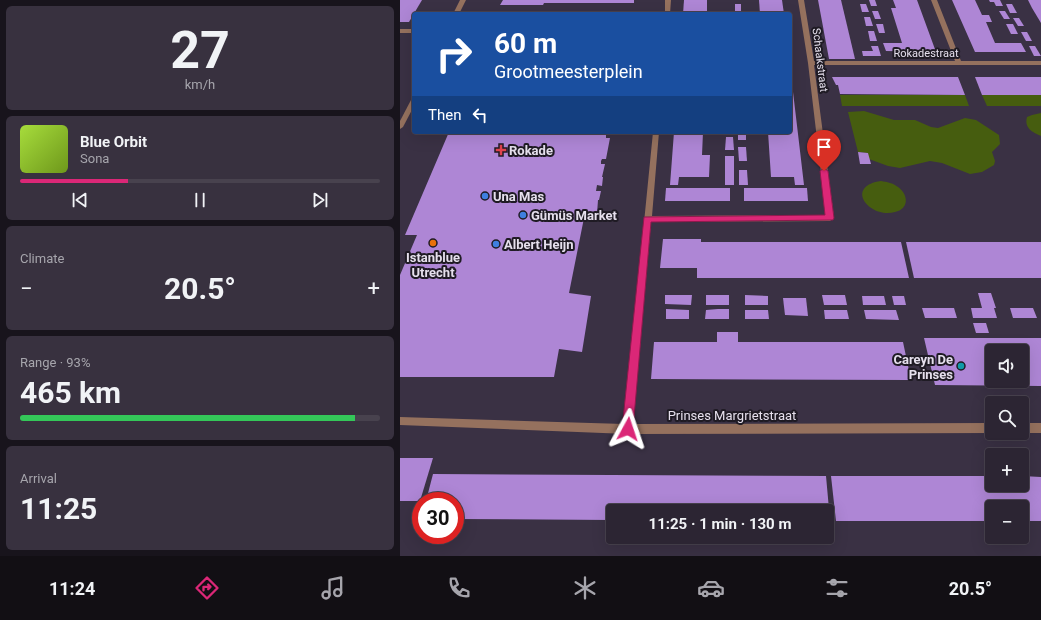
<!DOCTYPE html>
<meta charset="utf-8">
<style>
:root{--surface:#2c2533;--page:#38313f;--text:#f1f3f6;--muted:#a6a5ac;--line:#48424e;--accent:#db2777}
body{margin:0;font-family:Roboto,sans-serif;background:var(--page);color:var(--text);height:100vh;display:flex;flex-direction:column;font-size:15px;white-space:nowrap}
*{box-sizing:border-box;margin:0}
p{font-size:13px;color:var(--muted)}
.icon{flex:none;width:22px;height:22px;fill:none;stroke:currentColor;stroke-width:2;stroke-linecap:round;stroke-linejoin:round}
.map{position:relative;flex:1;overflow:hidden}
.sheet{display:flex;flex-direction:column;gap:6px;padding:6px;background:#18141c;width:400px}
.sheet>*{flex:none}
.banner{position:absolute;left:12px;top:12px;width:380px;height:122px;border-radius:4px;box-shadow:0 4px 16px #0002,0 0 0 1px var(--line);background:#1a4fa0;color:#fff;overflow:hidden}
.controls{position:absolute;left:585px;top:344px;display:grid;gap:8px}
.controls a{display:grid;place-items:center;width:44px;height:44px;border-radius:4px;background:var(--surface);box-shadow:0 4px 16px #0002,0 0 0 1px var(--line);font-size:20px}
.speed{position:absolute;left:12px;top:492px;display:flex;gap:8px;font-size:20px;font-weight:700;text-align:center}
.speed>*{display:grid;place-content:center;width:52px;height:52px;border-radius:50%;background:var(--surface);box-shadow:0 4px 16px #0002,0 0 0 1px var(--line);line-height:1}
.speed .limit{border:6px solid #d22;background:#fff;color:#111}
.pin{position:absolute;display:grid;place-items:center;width:34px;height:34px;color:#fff;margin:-41px -17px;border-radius:50% 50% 50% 0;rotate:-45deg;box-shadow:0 0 4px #0007}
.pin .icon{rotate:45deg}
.me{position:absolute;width:44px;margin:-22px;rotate:5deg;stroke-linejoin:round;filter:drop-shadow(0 0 3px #0008)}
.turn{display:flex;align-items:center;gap:14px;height:84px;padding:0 16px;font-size:18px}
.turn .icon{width:52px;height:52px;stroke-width:2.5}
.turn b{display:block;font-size:28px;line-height:34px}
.then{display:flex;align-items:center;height:38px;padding:0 16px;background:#0003;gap:8px;font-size:15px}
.big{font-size:30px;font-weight:700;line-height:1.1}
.sheet .widget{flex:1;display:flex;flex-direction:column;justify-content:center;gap:6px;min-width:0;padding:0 14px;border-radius:6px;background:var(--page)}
.sheet .dial{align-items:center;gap:0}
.dial b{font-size:52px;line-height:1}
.song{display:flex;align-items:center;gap:12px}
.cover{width:48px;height:48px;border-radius:6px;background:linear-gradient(135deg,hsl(80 70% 55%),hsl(80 70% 35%))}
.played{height:4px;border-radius:2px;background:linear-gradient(90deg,var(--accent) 30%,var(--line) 30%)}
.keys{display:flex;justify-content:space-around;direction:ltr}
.heat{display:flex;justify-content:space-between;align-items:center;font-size:22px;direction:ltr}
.charge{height:6px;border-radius:3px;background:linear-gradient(90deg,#34c759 93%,var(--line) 0)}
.trip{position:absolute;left:206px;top:504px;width:228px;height:40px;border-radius:4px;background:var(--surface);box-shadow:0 4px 16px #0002,0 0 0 1px var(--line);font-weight:700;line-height:40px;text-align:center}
.tabs{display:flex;height:64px;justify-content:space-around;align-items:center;background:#120f14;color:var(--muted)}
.tabs .icon{width:28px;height:28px}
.tabs .selected{color:var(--accent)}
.tabs b{font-size:18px;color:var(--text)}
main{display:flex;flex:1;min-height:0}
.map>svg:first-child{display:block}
.green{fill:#465d0f}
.building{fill:#ae86d5;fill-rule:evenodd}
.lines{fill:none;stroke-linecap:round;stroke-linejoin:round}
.street{fill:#95715e;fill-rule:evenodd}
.route{fill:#db2777;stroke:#8e194d}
.health-dot{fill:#e0444e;stroke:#1f1b24;stroke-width:1.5}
.shop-dot{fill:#3f7fe0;stroke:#1f1b24;stroke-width:1.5}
.food-dot{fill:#e8710a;stroke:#1f1b24;stroke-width:1.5}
.culture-dot{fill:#0f9aa8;stroke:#1f1b24;stroke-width:1.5}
.labels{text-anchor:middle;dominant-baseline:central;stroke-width:4;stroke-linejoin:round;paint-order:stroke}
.far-street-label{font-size:11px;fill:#e6e0ed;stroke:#1f1b24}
.poi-label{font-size:13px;font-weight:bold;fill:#e6e0ed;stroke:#1f1b24;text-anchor:start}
.street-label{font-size:13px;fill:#e6e0ed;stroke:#1f1b24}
</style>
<main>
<section class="sheet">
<div class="widget dial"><b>27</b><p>km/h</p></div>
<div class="widget">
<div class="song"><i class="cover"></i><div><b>Blue Orbit</b><p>Sona</p></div></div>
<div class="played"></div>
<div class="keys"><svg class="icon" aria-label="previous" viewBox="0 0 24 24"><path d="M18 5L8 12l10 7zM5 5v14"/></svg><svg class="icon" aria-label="pause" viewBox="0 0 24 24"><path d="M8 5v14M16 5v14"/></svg><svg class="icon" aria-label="next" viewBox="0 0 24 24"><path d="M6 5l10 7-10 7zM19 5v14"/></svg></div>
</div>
<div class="widget"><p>Climate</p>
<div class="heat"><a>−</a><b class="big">20.5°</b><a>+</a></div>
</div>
<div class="widget"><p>Range · 93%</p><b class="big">465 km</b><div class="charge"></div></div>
<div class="widget"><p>Arrival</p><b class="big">11:25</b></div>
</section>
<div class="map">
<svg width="641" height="556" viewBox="0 0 641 556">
<rect width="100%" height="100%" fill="#3a3144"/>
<g class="green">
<polygon points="440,95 565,95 569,106 442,106"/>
<polygon points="582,95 641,95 641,106 587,106"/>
<polygon points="464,111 494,120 515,120 531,127 538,128 565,118 576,120 599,135 600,144 592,152 595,161 594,165 582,172 570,174 542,163 530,161 500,168 488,166 469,159 468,153 458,152 448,112"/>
<path d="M641,113V136C632,132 624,128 627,117L632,115Z"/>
<path d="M481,181C487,182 493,183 498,187C509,195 509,209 495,212C469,219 444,186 481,181Z"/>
</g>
<g class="building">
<polygon points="0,0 22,0 9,22 0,22"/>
<polygon points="103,0 234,0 234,3 144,3 143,5 100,5"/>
<polygon points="284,0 307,0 307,14 283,14"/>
<polygon points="359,0 382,0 384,14 360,14"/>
<polygon points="418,0 441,0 455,59 429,59"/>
<polygon points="469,0 475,0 477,6 471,6"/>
<polygon points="493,0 517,0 536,52 486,51 483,43 502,43 491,8 496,8"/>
<polygon points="552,0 575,0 582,15 589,15 592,22 586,22 595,43 621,43 626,52 575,52"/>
<polygon points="589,0 600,0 603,6 596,6 594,2 590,2"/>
<polygon points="628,0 641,0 641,23 632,8"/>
<rect x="335" y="4" width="6" height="8"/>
<polygon points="460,4 466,4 469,12 462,12"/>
<polygon points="606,4 612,4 617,13 610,13"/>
<polygon points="472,11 478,11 481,19 475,19"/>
<polygon points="599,11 605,11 610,19 604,19"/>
<polygon points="464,17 470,17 473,26 466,26"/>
<polygon points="613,18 619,18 624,26 618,26"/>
<polygon points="476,24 483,24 485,33 479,33"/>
<polygon points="606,24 613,24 618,34 611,34"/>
<polygon points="468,31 474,31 477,41 470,41"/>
<polygon points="621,32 627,32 632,41 626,41"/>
<polygon points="471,46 478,46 481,56 463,56 462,51 473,51"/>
<polygon points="629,46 635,46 641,56 634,56"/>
<polygon points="391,75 398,134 404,185 395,185 394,177 371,177 368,132 390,132"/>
<polygon points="432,77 558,77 565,95 440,94 438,85 436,85"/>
<polygon points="575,77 641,77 641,95 582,95"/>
<polygon points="49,132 211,132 210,134 206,134 206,138 210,138 206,159 202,159 201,161 201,164 205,164 202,177 203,177 202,186 197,185 196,191 201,191 199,200 198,200 197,214 192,215 191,218 184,218 169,293 191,296 182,352 159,349 154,377 0,377 0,275 17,235 5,235"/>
<polygon points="274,132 303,132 302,155 310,155 309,177 279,177 278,185 270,185"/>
<rect x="338" y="133" width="8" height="7"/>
<polygon points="326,137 333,137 334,150 325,150"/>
<polygon points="338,147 346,147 347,161 339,161"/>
<polygon points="458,152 468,153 471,164 460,164"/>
<rect x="325" y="156" width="9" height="29"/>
<polygon points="339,170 347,170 348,185 339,185"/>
<polygon points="266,188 330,188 330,201 265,201"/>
<polygon points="344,188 407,188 408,201 344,201"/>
<polygon points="263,239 301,239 301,242 501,242 509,278 297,278 297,268 260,268"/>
<polygon points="506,242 641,242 641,278 514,278"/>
<polygon points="578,293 591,293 596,308 594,308 597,318 573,318 571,308 582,308"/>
<polygon points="265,295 292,295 291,305 265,304"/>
<rect x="306" y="295" width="23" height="10"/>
<polygon points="345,295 368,296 368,305 345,305"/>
<polygon points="422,295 445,295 447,305 424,305"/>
<polygon points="462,296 484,296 486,305 463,305"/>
<polygon points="492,296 504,296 506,305 494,305"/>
<polygon points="383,298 406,298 408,316 385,315"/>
<polygon points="522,308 554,308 557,318 525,318"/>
<polygon points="610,308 633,308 637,318 613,318"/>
<polygon points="266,309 289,310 289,319 266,319"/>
<polygon points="318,309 329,309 329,319 305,319 306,310"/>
<polygon points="345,310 368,310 369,319 345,319"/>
<polygon points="424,310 447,310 449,319 425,319"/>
<polygon points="464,310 496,310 499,320 466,319"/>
<polygon points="573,323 586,323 589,333 576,333"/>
<polygon points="317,332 338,332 338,342 503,342 511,380 251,379 254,342 317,342"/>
<path d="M524,338H641V386L535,385ZM592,351H622V381H592Z"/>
<polygon points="0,458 33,458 20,501 0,501"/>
<polygon points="33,474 426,476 430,520 427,520 427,511 213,511 213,520 55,519 55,501 26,501"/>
<polygon points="431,476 592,476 592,485 622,485 622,476 641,477 641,521 622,521 622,507 592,507 592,521 436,521"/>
</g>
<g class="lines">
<g class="street">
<polygon points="60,0 66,0 59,14 53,14"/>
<polygon points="265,0 271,0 270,14 118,14 121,12 265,11"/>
<polygon points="398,0 404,0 414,61 555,61 531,0 537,0 561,61 641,61 641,65 414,65 434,218 430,221 251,222 233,424 592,423 592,433 228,434 0,425 0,417 224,424 253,132 259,132 252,216 426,215 408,63"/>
<rect x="0" y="29" width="14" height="4"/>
<polygon points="14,98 14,106 3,127 0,129 0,121 11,100"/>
<rect x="622" y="423" width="19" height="10"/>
</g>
</g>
<polygon class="route" points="424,168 428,171 434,218 433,220 251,222 233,429 232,432 228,434 224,432 222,429 244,217 425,215 420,171"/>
<path class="health-dot" d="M99 144h4v4h4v4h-4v4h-4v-4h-4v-4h4z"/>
<g class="shop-dot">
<circle cx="85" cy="196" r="4"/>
<circle cx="123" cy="215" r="4"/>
<circle cx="96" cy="244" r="4"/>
</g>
<circle class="food-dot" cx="33" cy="243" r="4"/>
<circle class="culture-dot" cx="561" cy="366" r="4"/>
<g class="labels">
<g class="far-street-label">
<text x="526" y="53">Rokadestraat</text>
<text transform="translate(420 60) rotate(83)">Schaakstraat</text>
</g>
<g class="poi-label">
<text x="109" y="150">Rokade</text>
<text x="93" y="196">Una Mas</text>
<text x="131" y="215">Gümüs Market</text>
<text x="104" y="244">Albert Heijn</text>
<text x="33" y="257" text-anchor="middle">Istanblue<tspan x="33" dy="15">Utrecht</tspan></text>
<text x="553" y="359" text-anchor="end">Careyn De<tspan x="553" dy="15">Prinses</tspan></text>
</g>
<g class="street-label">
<text x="332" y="415">Prinses Margrietstraat</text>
</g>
</g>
</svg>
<div class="controls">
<a><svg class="icon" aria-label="sound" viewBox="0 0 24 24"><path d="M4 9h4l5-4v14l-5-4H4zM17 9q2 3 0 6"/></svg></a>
<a><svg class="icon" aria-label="search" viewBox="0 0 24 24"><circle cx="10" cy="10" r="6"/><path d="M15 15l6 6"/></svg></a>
<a>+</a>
<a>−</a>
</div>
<div class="speed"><div class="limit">30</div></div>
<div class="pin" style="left:424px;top:171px;background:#d93025"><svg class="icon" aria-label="arrive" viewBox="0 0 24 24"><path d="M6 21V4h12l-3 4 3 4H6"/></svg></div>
<svg class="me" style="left:228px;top:429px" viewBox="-20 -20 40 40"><path d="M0-17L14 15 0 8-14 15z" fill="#db2777" stroke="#fff" stroke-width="4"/></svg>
<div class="trip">11:25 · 1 min · 130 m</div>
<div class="banner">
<div class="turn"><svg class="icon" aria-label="right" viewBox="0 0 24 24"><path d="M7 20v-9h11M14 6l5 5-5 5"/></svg><div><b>60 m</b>Grootmeesterplein</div></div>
<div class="then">Then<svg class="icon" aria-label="left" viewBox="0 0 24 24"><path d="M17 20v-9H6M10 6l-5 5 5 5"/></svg></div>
</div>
</div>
</main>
<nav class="tabs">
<b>11:24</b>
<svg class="icon selected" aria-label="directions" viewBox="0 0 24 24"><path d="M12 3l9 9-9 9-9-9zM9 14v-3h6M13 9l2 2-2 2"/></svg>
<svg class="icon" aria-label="music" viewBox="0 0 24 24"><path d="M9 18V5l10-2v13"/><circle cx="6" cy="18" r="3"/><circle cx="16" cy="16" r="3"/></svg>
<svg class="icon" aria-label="phone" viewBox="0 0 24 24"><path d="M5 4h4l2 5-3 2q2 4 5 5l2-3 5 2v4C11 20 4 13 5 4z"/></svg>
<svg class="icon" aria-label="climate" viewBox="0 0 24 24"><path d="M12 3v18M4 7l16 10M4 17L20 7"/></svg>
<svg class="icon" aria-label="car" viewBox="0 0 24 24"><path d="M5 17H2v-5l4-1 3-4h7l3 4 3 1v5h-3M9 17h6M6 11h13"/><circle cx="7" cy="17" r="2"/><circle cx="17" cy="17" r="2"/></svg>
<svg class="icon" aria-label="filters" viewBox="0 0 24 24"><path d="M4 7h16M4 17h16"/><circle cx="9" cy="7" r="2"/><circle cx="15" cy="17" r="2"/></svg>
<b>20.5°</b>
</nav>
